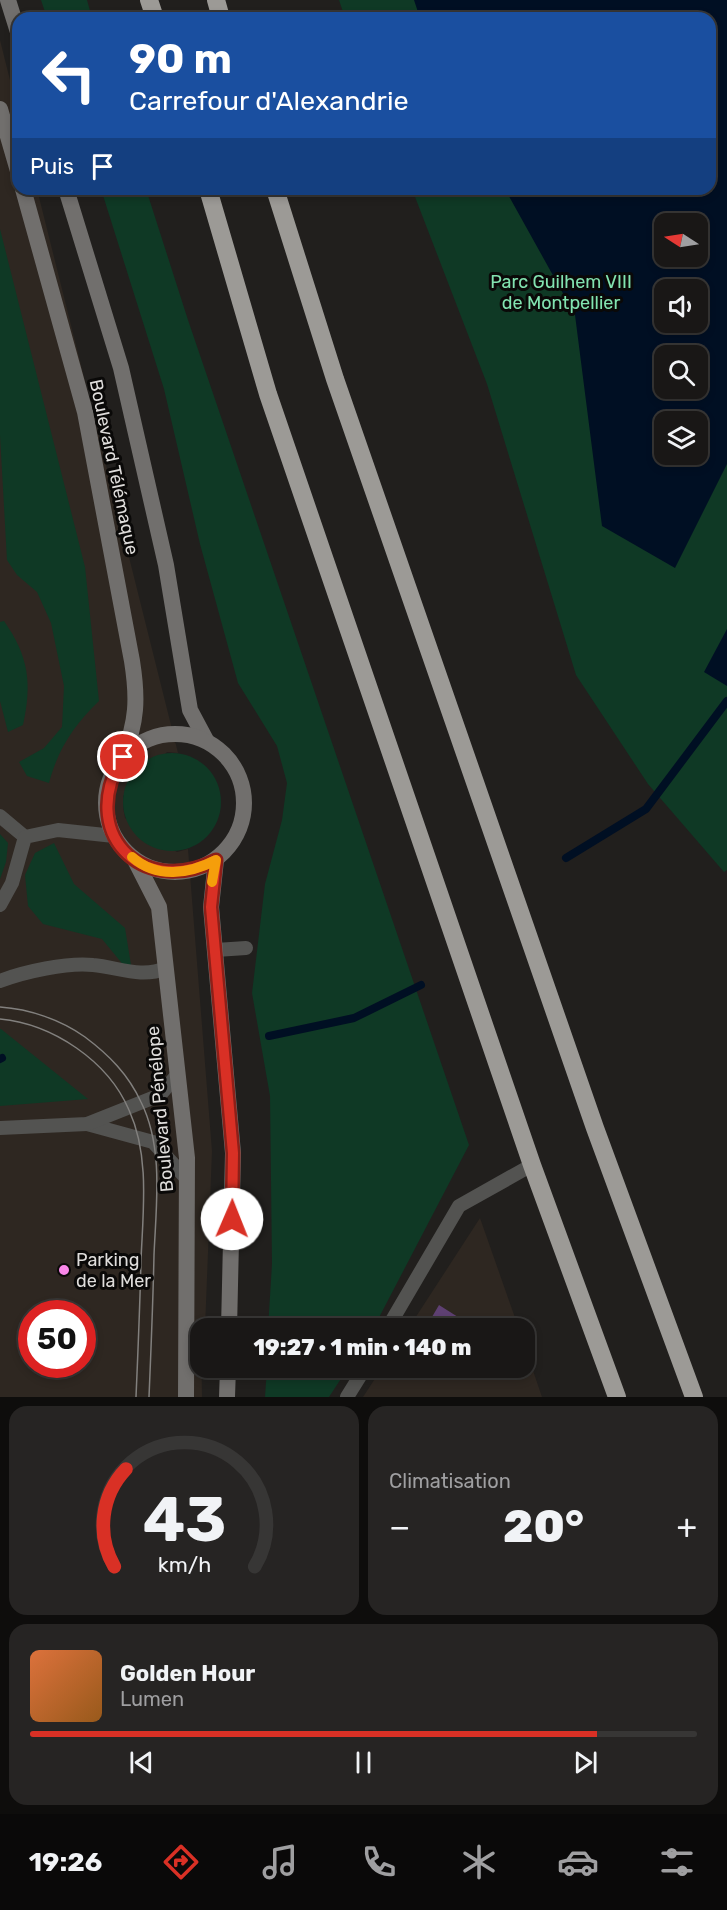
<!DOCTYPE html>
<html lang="fr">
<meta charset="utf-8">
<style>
:root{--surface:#191716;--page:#262423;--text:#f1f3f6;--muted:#9f9fa1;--line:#373635;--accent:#d93025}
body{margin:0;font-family:Rubik,sans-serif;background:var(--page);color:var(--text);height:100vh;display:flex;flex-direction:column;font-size:22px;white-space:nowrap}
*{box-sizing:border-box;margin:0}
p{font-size:20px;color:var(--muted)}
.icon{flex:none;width:33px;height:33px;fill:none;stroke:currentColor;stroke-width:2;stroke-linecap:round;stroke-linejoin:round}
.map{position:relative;height:1397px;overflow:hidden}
.drawer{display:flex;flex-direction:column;gap:9px;padding:9px;background:#0e0d0c;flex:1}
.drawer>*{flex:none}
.hud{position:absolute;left:12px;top:12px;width:704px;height:183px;border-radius:18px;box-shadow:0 3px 9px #0003,0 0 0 2px var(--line);background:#1a4fa0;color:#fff;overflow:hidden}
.needle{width:39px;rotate:282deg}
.buttons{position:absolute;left:654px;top:213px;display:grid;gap:12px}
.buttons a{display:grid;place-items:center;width:54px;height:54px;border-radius:12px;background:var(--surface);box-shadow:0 3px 9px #0003,0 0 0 2px var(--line);font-size:30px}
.speed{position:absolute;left:18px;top:1300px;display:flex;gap:12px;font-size:30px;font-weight:700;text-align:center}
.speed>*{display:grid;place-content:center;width:78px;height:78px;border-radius:50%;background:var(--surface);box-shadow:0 3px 9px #0003,0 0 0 2px var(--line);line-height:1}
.speed .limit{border:9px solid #d22;background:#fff;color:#111}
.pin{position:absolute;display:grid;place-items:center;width:51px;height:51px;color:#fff;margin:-26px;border:3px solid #fff;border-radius:50%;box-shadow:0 2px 6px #0007}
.me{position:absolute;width:66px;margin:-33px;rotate:1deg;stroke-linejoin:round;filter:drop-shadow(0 0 4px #0008)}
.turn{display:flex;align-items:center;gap:21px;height:126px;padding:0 18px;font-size:27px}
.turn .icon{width:78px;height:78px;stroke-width:2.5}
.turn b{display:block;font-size:42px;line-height:51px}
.then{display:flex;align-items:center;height:57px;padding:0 18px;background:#0003;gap:12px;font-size:22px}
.big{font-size:45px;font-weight:800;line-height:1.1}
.drawer .card{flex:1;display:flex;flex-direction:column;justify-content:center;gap:9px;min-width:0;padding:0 21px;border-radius:18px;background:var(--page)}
.drawer .dial{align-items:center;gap:0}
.dial svg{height:156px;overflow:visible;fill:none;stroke:var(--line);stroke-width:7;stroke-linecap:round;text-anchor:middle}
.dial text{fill:var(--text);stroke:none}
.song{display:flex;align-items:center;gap:18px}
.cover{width:72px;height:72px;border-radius:9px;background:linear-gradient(135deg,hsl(20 70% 55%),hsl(30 70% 35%))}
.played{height:6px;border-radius:3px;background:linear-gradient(90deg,var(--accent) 85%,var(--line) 85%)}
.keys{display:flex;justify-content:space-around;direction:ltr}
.heat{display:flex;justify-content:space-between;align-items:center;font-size:33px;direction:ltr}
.drawer .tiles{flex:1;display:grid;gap:9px;grid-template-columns:1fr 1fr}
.card:last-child{grid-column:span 2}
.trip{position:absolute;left:190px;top:1318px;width:345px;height:60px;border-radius:18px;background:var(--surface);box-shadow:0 3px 9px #0003,0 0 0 2px var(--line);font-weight:800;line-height:60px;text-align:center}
.tab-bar{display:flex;height:96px;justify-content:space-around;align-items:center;background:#0a0909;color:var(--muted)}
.tab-bar .icon{width:42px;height:42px}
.tab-bar .active{color:var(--accent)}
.tab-bar b{font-size:27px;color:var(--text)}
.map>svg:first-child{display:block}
.built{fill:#2e2721;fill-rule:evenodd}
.green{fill:#0f3925;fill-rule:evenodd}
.water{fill:#000f23;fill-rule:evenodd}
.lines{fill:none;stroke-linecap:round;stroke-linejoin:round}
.stream{stroke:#000f23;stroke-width:8}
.building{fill:#5e4072}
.service{stroke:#535351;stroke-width:14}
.secondary{stroke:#716f6d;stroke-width:16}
.motorway{stroke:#9c9a96;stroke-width:18}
.tram{stroke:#82807e;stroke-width:1.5}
.route-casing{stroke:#8d1f18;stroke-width:15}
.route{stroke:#d93025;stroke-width:10}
.slow{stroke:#f59e0b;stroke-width:10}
.poi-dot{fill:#f987e8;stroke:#0a0908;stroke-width:2}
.labels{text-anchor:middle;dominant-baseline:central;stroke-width:6;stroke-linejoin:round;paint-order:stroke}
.park-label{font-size:18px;fill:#82e3b0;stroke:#0a0908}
.street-label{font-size:18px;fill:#dfdddb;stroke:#0a0908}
.poi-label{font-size:18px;fill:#dfdddb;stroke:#0a0908;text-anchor:start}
</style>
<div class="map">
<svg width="727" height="1397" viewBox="0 0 727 1397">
<rect width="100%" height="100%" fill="#211f1d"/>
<g class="built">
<path d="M0,40L18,112V189H37L178,753L167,752L123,796V807L125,818L177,852L188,849L212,1151L205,1329H201L202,1397H0ZM32,1314H82V1365H32Z"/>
<polygon points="480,1218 519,1329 408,1329"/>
<polygon points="525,1347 542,1397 363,1397 382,1368 525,1368"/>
</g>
<g class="green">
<polygon points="41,0 87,0 92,18 47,18"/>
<path d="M339,0H727V870L724,872L648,784L576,675L487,384L412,189H710V18H345ZM664,224H698V256H664ZM664,290H698V322H664ZM664,356H698V388H664ZM664,422H698V454H664Z"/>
<polygon points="101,189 146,189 188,320 469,1145 373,1329 268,1329 272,1264 270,1096 252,993 265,884 282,820 287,783 277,746 238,683 200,544 164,389"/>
<path d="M0,229L85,567L99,701C74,725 58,749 49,783L27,776L19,762L44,748L62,727L64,686L51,623L37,592L17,575L7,560L0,435Z"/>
<path d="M4,621C29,657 32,683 23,725L8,732L0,701V622Z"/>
<circle cx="172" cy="802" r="49"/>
<polygon points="0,834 8,843 6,862 0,879"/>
<polygon points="54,843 74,884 125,928 131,965 125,967 102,939 43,924 28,906 25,875 35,853"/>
<polygon points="0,1029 1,1029 88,1099 0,1106"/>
<polygon points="267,1368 348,1368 329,1397 265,1397"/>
</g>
<g class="water">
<path d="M414,0H727V464L675,568L602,526L575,315L505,189H710V18H420ZM664,224H698V256H664ZM664,290H698V322H664ZM664,356H698V388H664ZM664,422H698V454H664Z"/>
<polygon points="727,629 727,686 704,672"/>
</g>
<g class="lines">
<g class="stream">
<polyline points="566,858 646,809 727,701"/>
<polyline points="269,1036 354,1018 421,985"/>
<polyline points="0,1059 2,1058"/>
</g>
</g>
<g class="building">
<polygon points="439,1305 469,1324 466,1329 425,1329"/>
<polygon points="417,1368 441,1368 434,1379"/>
</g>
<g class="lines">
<g class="service">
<polyline points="0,816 25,837"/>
<polyline points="0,905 12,883 25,837 58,830 114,836"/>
<polyline points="216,950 246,948"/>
<path d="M0,981C23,972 68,962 93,965C118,967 141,979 166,968"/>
<polyline points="87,1124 153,1142 187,1179"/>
<polyline points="0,1128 87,1124 160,1095 177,1075"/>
<polyline points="387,1329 459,1206 532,1165"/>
<polyline points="347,1397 365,1368"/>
</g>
<g class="secondary">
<polyline points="8,0 18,32"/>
<polyline points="0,109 18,171"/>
<path d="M23,189L85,412L132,661C138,699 137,721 123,757"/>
<polyline points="66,189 121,368 166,565 190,710 206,740"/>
<circle cx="175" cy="803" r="69"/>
<polyline points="135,860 159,907 187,1158 186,1397"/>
<polyline points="216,860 211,907 233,1153 229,1329"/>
<polyline points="227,1397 228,1368"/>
</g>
<g class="motorway">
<polyline points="149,0 155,18"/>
<polyline points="216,0 221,18"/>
<polyline points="208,189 268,394 532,1165 617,1397"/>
<polyline points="275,189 335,379 595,1128 694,1397"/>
</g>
<g class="tram">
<path d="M0,1007C30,1009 61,1020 85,1037C109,1055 128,1074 141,1102C164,1148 156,1206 154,1255C153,1303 151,1350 149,1397"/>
<path d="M0,1019C53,1024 108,1061 129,1110C150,1156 143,1211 141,1260C140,1305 138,1351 136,1397"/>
</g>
</g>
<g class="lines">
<defs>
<path id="route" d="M123,757C77,830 140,899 216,860L211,907L233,1153L232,1219"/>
</defs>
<use href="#route" class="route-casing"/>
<use href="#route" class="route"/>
<path class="slow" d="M132,857C157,879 189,874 216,860L212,882"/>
</g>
<circle class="poi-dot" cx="64" cy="1270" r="6"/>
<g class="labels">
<g class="park-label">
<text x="561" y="282">Parc Guilhem VIII<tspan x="561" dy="21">de Montpellier</tspan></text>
</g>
<g class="street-label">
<text transform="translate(114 467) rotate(78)">Boulevard Télémaque</text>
<text transform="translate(160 1109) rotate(-95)">Boulevard Pénélope</text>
</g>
<g class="poi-label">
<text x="76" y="1260">Parking<tspan x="76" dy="21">de la Mer</tspan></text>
</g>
</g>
</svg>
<div class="buttons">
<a><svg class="needle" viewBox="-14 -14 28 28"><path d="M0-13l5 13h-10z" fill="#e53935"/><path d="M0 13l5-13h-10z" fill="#9f9fa1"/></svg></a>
<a><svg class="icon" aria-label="sound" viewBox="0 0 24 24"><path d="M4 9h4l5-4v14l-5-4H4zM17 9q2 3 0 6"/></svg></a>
<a><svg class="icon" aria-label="search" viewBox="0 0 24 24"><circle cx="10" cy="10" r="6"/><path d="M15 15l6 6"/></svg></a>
<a><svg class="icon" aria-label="layers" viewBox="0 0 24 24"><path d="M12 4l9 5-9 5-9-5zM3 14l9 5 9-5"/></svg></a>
</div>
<div class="speed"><div class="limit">50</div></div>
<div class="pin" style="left:123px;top:757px;background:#d93025"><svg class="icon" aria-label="arrive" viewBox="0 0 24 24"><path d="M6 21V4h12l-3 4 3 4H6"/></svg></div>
<svg class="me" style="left:232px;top:1219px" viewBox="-20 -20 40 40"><circle r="19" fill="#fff"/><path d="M0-13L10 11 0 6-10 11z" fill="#d93025"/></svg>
<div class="trip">19:27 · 1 min · 140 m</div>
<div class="hud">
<div class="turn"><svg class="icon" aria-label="left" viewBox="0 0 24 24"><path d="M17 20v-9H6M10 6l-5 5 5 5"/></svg><div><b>90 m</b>Carrefour d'Alexandrie</div></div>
<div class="then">Puis<svg class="icon" aria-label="arrive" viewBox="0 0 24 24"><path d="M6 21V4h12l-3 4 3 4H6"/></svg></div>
</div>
</div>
<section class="drawer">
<div class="tiles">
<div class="card dial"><svg viewBox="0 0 100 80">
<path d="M14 69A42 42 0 1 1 86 69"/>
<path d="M14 69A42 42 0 0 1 20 19" stroke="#d93025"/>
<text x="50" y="56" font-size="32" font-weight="700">43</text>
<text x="50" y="72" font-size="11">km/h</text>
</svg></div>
<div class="card"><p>Climatisation</p>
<div class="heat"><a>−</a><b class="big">20°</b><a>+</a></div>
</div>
<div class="card">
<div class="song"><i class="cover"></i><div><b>Golden Hour</b><p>Lumen</p></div></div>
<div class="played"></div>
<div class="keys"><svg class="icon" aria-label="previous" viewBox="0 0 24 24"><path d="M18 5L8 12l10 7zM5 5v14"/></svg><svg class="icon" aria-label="pause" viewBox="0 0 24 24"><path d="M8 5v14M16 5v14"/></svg><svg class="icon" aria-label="next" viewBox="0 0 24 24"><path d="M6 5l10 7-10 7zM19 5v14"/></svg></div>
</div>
</div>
</section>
<nav class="tab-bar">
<b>19:26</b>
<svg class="icon active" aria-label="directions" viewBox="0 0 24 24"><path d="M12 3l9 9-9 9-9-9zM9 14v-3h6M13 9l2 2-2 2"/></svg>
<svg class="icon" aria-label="music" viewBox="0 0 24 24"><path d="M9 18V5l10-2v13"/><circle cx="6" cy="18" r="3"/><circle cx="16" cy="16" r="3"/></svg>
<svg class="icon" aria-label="phone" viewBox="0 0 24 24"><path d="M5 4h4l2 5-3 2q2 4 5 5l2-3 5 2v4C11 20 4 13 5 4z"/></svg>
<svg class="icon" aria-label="climate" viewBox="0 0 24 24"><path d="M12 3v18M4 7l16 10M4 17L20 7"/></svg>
<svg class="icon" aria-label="car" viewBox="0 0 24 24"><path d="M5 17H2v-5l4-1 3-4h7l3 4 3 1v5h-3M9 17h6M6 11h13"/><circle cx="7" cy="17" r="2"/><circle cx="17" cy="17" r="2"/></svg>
<svg class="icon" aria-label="filters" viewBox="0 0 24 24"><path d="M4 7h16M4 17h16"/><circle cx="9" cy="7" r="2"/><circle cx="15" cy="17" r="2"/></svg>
</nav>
